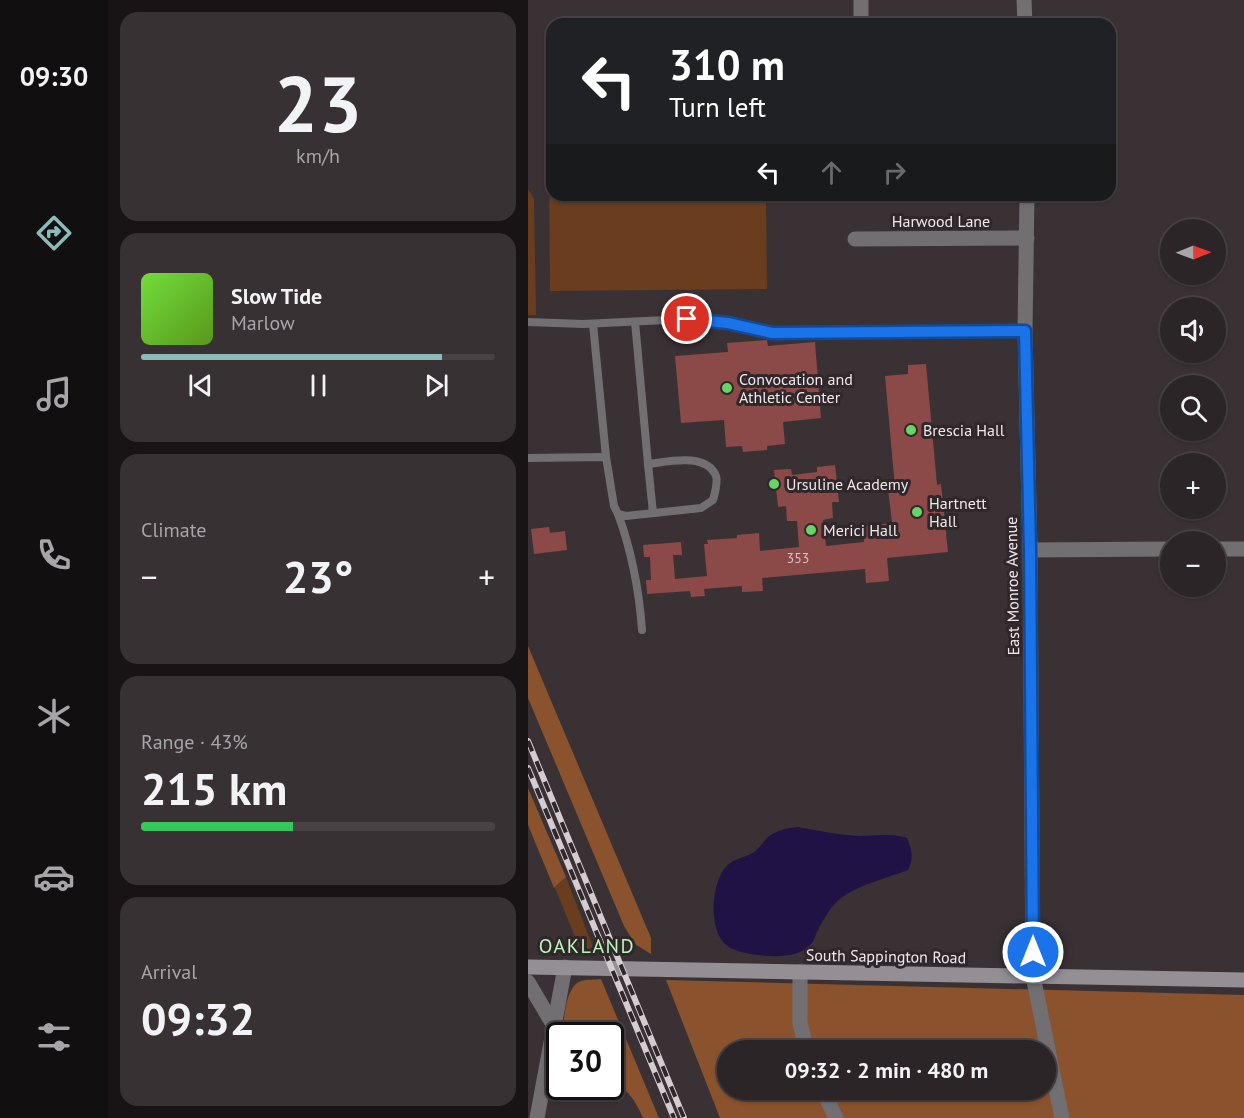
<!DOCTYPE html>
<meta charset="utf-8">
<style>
:root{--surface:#2c2528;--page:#383134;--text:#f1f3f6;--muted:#a6a5a8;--line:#484245;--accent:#8bbbb9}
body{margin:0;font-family:"PT Sans",sans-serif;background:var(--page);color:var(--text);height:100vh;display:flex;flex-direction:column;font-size:22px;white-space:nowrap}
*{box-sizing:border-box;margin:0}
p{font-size:20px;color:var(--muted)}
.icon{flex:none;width:33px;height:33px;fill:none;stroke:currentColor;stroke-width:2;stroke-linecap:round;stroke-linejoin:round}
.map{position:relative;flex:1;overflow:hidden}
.drawer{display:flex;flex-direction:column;gap:12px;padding:12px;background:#181416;width:420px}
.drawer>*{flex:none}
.guide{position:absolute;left:18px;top:18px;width:570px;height:183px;border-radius:18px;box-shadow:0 2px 4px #0004,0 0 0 2px var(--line);background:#202124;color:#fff;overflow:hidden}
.needle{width:39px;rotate:89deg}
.controls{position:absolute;left:632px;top:219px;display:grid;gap:12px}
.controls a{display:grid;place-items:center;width:66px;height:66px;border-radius:50%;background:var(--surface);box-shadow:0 2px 4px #0004,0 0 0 2px var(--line);font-size:30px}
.speed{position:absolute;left:18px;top:1022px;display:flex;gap:12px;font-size:30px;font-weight:700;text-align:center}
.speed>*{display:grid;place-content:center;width:78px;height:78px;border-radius:50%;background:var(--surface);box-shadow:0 2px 4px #0004,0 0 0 2px var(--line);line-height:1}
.speed .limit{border:3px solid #111;border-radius:9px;background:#fff;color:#111}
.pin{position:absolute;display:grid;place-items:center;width:51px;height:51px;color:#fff;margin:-26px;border:3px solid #fff;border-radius:50%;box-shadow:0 2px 6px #0007}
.me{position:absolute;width:66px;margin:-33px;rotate:0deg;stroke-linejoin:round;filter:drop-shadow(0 0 4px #0008)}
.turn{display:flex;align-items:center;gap:21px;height:126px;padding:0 24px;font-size:27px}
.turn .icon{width:78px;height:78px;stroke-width:2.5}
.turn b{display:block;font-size:42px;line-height:51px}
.lanes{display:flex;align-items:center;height:57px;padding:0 24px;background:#0003;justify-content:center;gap:30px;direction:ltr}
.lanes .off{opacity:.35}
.big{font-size:45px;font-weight:600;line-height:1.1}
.drawer .widget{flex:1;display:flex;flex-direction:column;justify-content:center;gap:9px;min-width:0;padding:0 21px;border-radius:18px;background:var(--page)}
.drawer .dial{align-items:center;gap:0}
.dial b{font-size:78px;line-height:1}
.song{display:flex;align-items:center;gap:18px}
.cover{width:72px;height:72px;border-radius:9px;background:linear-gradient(135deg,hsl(100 70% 55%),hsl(90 70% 35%))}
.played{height:6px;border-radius:3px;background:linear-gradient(90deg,var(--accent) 85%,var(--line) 85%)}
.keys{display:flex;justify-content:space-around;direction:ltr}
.heat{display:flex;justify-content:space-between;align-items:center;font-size:33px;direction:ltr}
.charge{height:9px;border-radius:4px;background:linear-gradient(90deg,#34c759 43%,var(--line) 0)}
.trip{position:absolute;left:189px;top:1040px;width:339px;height:60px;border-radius:30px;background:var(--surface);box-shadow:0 2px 4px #0004,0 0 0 2px var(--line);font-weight:600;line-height:60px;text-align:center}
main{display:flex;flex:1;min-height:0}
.tabs{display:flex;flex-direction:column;width:108px;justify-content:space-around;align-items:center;background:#120f10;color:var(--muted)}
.tabs .icon{width:42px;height:42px}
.tabs .active{color:var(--accent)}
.tabs b{font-size:27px;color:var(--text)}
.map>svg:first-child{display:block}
.green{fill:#6a3d1f}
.forest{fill:#8a522d;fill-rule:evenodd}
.water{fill:#201245}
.building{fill:#8b4948}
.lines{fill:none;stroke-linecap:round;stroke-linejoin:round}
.lane{stroke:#726f72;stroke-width:8}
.street{stroke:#726f72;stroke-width:15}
.secondary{stroke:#948f95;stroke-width:15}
.rail-casing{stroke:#d3ccd0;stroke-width:6}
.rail{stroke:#30272b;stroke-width:4;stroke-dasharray:11;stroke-linecap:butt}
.route-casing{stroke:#114b97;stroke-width:15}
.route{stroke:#1a73e8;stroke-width:10}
.poi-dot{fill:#67d465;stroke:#30272b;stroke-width:2}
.labels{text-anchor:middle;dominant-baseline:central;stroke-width:6;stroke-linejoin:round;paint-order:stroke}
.number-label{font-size:14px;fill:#d5c0c2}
.street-label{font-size:16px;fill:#eee8eb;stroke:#30272b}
.poi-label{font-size:16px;fill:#eee8eb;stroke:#30272b;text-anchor:start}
.quarter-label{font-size:20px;letter-spacing:1.5px;fill:#bbf5b8;stroke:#30272b}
</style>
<main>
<nav class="tabs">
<b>09:30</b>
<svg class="icon active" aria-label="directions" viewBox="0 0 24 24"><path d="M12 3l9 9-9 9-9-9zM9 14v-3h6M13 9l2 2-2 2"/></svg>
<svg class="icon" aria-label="music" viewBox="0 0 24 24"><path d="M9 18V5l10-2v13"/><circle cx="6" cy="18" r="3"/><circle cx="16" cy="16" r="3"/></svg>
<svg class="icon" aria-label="phone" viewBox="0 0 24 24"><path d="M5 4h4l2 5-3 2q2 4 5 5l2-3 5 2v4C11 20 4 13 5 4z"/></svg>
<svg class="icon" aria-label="climate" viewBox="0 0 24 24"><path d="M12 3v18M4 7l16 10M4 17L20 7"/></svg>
<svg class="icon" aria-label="car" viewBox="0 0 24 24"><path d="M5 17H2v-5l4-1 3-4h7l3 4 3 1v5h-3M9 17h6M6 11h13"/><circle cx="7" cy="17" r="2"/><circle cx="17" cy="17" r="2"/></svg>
<svg class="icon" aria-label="filters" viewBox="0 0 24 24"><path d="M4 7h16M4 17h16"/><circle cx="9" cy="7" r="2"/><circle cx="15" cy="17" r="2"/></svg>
</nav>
<section class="drawer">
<div class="widget dial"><b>23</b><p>km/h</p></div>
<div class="widget">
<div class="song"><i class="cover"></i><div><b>Slow Tide</b><p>Marlow</p></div></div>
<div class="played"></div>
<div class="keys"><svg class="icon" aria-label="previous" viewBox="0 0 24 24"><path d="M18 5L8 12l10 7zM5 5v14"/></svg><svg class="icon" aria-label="pause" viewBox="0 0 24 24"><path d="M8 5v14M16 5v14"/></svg><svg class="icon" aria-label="next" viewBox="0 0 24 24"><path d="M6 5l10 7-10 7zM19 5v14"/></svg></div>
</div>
<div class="widget"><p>Climate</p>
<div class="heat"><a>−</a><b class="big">23°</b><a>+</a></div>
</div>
<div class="widget"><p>Range · 43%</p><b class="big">215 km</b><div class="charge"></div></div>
<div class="widget"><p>Arrival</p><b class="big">09:32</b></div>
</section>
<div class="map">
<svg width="716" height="1118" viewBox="0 0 716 1118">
<rect width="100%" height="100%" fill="#3a3135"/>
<g class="green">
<polygon points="21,153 24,153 24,195 238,195 239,289 22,291"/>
<polygon points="0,189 6,199 8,315 0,315"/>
<polygon points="38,877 68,955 55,956 27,888"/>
</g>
<g class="forest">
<polygon points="0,646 123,938 123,954 107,944 96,926 0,698"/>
<polygon points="0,788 38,877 26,888 0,825"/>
<path d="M73,979L131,1118H115C109,1103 99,1087 83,1082L82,1035H34C36,1021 37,986 53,981C59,979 67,980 73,979Z"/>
<path d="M138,980L716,995V1118H192ZM200,1050H518V1089H200Z"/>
</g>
<path class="water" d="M270,827C291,831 311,835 332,836C350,836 362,833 379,838C384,850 386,858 380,870C361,877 332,885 316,896C304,903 295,920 289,932C287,936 286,941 283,944C270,962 224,957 205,949C179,939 182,886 197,868C204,859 215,858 225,853C232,848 235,842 240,837C249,830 260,828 270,827Z"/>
<g class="building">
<polygon points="239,340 240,346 287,342 293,418 255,422 257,444 239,446 239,450 215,452 214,446 198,447 196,420 153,423 147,356 200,352 199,343"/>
<polygon points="398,364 409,485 413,484 420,552 359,558 361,581 338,583 337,569 234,578 235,591 214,592 214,586 176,589 177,596 163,597 162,591 119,594 118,580 123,580 122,557 116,557 115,545 153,542 154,555 145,555 147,579 179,576 176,544 180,544 179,540 209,538 209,535 231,533 232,551 271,547 269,521 259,521 258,506 250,507 246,470 263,469 264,475 289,472 289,467 307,465 311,502 304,502 305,518 295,520 298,546 336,542 335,526 364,523 360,489 367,488 357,376 380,374 380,365"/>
<polygon points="21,527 22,533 37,531 39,550 6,554 3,529"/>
</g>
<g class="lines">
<g class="lane">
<polyline points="0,322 55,324 159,319 200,323 244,333 497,331"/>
<polyline points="65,324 78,457"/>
<path d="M0,458L78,457L86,506L90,514L98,516L173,508L185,500C187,493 190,483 188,476C178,452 139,462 120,464L107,322"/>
<polyline points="120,464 125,513"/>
<path d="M90,514C104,552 111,589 114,630"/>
</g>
<g class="street">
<polyline points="333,0 333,24"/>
<polyline points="496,0 497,24"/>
<polyline points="499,195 497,331 502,550 505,976 534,1118"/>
<polyline points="327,239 499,238"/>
<polyline points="687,549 716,549"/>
<polyline points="502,550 642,549"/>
<polyline points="272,972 272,1023 279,1050"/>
<polyline points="0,982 26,1026"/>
<polyline points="294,1089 308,1118"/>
<polyline points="9,1118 37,967"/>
</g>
<polyline class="secondary" points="0,967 716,980"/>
<defs>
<g id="rail">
<polyline points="0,741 156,1118"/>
<polyline points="0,768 146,1118"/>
</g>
</defs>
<use href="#rail" class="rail-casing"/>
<use href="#rail" class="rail"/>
</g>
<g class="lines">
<defs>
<polyline id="route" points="159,319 200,323 244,333 497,331 502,550 505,952"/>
</defs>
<use href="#route" class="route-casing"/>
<use href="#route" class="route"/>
</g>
<g class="poi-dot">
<circle cx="199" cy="388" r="6"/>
<circle cx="383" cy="430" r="6"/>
<circle cx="246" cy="484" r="6"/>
<circle cx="389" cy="512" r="6"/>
<circle cx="283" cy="530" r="6"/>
</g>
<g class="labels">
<g class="number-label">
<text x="270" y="558">353</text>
</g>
<g class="street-label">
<text x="413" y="221">Harwood Lane</text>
<text transform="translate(484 586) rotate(-91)">East Monroe Avenue</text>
<text transform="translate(358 956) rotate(1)">South Sappington Road</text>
</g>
<g class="poi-label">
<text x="211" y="379">Convocation and<tspan x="211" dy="18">Athletic Center</tspan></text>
<text x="395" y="430">Brescia Hall</text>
<text x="258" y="484">Ursuline Academy</text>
<text x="401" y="503">Hartnett<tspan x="401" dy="18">Hall</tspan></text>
<text x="295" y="530">Merici Hall</text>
</g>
<g class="quarter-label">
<text x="59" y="946">OAKLAND</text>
</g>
</g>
</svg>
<div class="controls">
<a><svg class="needle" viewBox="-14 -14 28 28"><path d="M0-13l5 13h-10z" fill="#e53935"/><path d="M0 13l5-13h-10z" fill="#a6a5a8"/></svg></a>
<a><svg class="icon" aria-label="sound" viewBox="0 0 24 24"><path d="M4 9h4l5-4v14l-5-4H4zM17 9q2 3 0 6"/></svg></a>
<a><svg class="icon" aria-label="search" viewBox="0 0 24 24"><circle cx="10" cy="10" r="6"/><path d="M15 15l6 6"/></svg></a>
<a>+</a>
<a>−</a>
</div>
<div class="speed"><div class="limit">30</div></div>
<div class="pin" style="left:159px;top:319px;background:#d93025"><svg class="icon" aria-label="arrive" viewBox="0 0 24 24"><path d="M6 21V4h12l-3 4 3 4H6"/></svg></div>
<svg class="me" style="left:505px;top:952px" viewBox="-20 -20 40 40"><circle r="17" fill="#1a73e8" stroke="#fff" stroke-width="3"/><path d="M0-11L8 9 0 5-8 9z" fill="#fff"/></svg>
<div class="trip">09:32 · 2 min · 480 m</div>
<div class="guide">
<div class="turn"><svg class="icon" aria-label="left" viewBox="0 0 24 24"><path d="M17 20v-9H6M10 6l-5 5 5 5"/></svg><div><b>310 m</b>Turn left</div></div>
<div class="lanes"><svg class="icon" aria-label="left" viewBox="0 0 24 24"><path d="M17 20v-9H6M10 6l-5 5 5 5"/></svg><svg class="icon off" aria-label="ahead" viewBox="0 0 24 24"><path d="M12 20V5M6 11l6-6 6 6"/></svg><svg class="icon off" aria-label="right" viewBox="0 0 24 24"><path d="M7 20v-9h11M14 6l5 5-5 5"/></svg></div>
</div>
</div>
</main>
